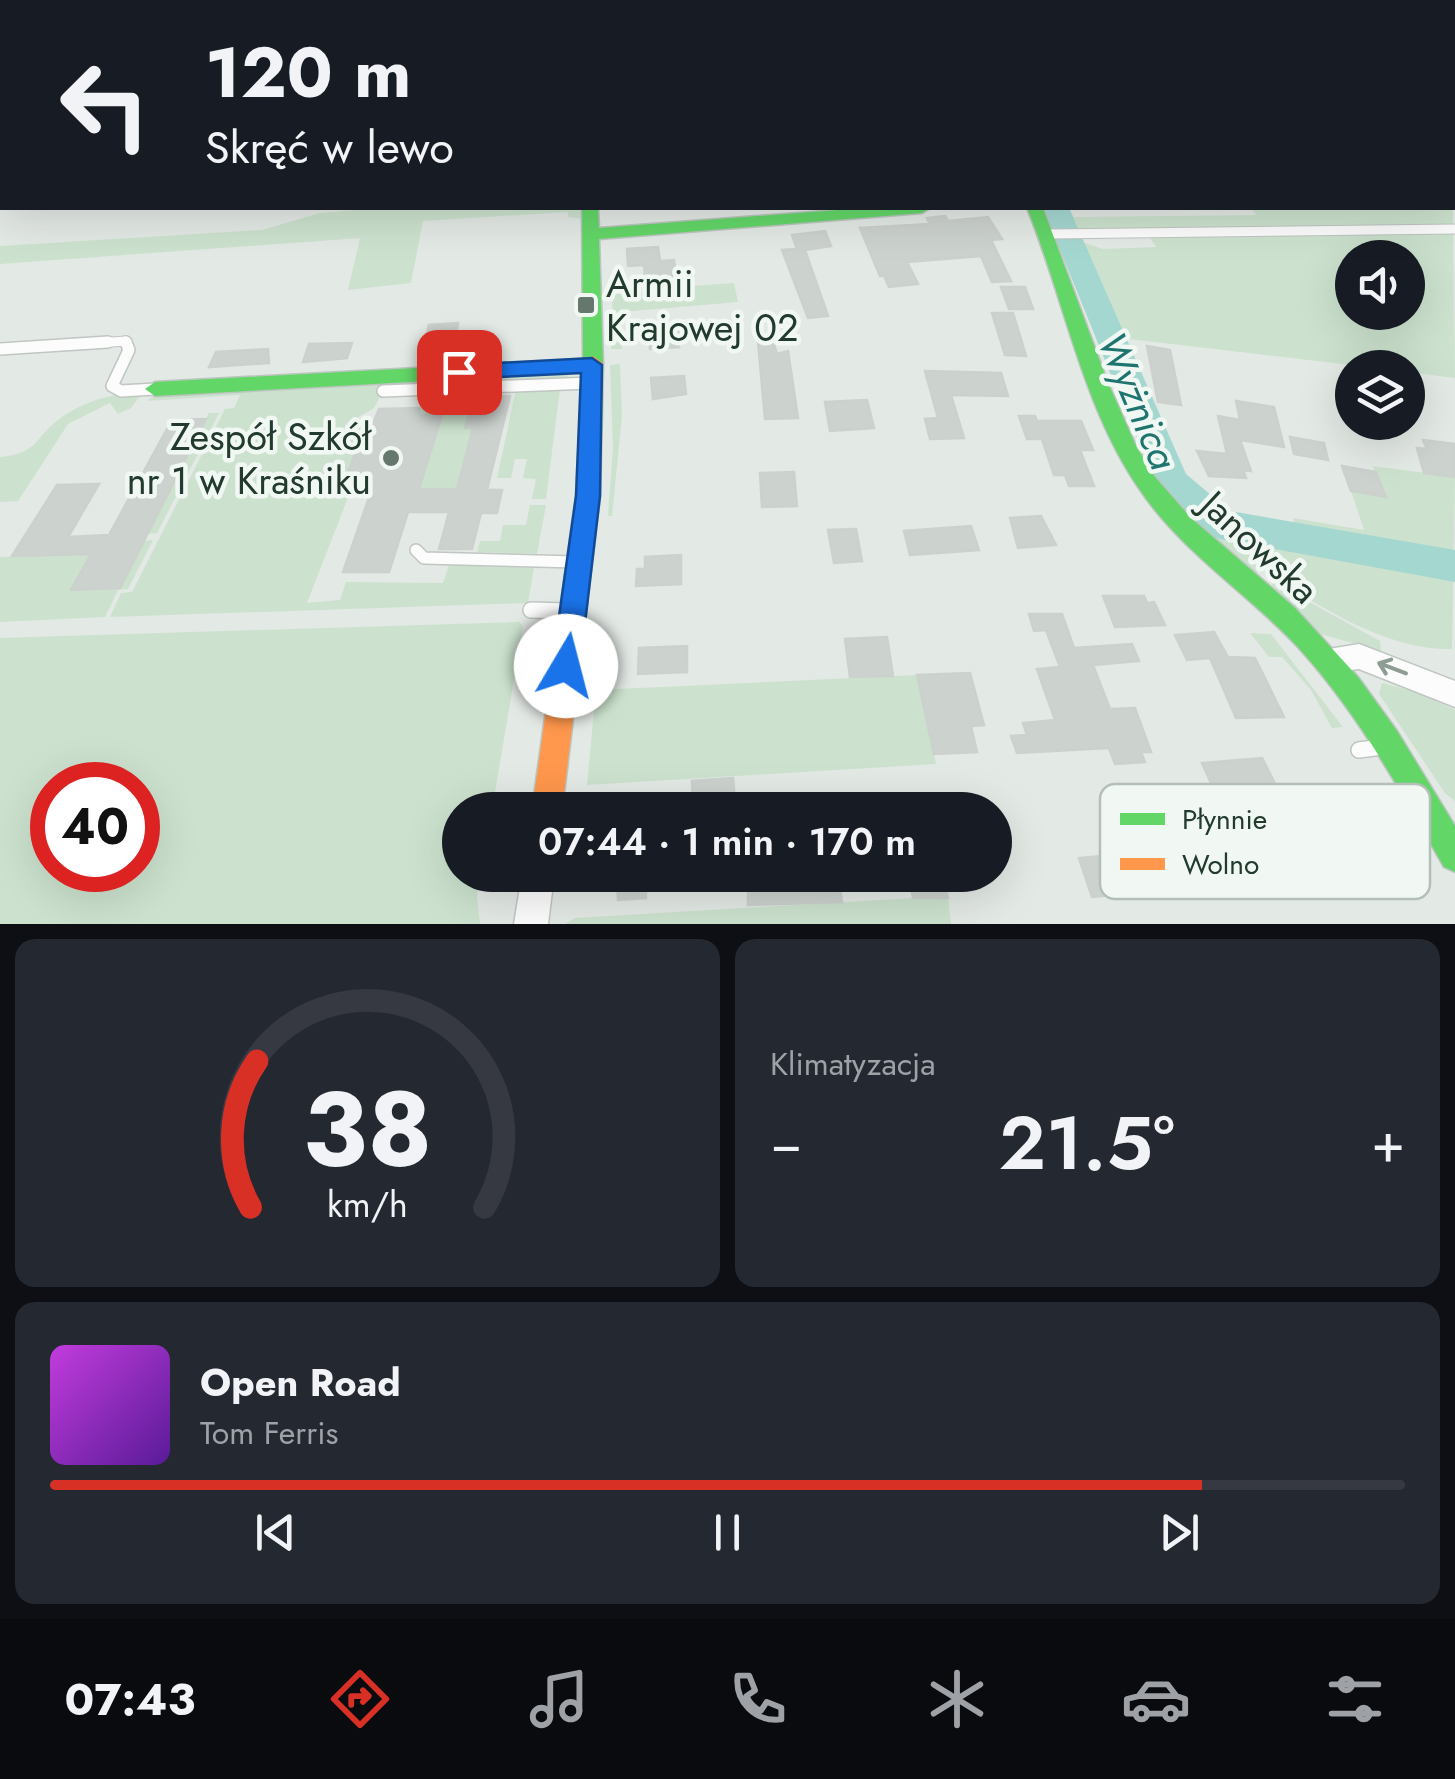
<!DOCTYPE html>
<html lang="pl">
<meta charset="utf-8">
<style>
:root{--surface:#171b24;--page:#242831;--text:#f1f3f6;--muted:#9ea1a6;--line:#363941;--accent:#d93025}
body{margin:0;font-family:Jost,sans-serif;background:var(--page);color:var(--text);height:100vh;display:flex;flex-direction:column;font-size:38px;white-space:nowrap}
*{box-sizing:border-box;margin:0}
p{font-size:32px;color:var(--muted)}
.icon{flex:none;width:55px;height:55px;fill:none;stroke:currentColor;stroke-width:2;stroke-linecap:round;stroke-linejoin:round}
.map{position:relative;height:924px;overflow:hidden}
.panel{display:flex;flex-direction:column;gap:15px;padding:15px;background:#0d0f14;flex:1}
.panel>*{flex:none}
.top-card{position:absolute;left:0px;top:0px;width:1455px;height:210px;box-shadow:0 10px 40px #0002;background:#171b24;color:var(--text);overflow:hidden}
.tools{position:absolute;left:1335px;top:240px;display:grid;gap:20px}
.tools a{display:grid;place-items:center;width:90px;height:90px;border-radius:50%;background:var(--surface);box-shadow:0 10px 40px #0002;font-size:50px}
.speed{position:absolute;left:30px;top:762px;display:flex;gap:20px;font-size:50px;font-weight:700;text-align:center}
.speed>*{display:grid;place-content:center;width:130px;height:130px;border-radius:50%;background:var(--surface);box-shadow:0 10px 40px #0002;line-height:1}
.speed .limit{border:15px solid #d22;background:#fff;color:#111}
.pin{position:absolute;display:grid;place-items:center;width:85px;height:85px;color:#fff;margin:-42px;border-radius:20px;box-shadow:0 5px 15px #0006}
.me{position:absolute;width:110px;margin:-55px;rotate:8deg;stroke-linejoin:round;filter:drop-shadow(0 0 8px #0008)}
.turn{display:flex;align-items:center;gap:35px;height:210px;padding:0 40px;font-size:45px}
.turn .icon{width:130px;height:130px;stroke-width:2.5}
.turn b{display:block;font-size:70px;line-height:85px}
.big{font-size:75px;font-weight:600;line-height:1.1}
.panel .tile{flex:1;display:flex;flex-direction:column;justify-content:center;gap:15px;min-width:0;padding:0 35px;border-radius:20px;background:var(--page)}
.panel .dial{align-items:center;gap:0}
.dial svg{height:260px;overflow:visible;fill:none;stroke:var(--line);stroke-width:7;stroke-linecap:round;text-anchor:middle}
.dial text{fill:var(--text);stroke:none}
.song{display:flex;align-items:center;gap:30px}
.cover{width:120px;height:120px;border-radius:15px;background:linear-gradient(135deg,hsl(290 70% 55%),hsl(270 70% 35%))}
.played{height:10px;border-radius:5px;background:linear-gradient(90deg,var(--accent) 85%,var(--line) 85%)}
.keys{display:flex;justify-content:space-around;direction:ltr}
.heat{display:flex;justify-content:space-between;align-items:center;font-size:55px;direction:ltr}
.panel .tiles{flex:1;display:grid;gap:15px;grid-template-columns:1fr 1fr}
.tile:last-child{grid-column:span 2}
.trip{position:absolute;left:442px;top:792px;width:570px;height:100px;border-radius:50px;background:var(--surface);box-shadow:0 10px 40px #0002;font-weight:600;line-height:100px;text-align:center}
.tab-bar{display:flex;height:160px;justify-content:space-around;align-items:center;background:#090b0e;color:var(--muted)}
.tab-bar .icon{width:70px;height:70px}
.tab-bar .selected{color:var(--accent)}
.tab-bar b{font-size:45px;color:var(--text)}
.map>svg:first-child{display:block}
.green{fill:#cce2ce;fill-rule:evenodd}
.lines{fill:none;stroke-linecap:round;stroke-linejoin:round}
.river{fill:#a5d7d1;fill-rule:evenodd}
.building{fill:#ccd2ce;stroke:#ccd1ce;stroke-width:2.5}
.lane-far2-casing{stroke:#c0c6c2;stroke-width:11}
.lane-far1-casing{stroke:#c0c6c2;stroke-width:14}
.lane-casing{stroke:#c0c6c2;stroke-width:18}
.street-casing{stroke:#c0c6c2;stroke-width:3}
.fast-casing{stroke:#bdc5c0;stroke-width:3}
.slow-casing{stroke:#bdc5c0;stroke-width:3}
.lane-far2{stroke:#fbfcfb;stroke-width:9}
.lane-far1{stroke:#fbfcfb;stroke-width:11}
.lane{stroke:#fbfcfb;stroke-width:15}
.street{fill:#fbfcfb;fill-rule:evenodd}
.fast{fill:#63d668;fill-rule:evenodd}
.slow{fill:#ff974d;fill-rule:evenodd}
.oneway{stroke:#8e9c94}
.route{fill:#1a73e8;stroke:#114b97;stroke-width:2.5}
.poi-dot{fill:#66786e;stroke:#f1f8f3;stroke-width:4}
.labels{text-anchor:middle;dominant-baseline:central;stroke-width:9;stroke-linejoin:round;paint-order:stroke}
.poi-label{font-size:38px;fill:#223b2e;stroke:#f1f8f3;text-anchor:start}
.street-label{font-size:38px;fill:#223b2e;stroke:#f1f8f3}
.water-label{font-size:40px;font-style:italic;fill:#1e756f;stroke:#f1f8f3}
.key{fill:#f1f8f3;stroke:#b3bfb8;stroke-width:2.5}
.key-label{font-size:28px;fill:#223b2e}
</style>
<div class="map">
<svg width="1455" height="924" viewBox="0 0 1455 924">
<rect width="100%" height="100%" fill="#e3e9e5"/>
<g class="green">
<polygon points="920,0 1444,0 1452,2 921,2"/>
<path d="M1452,139L1455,378L1408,372V368L1368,367L1112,337L1071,238L1103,249L1156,247L1149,236L1068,233L1058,208H1068L1074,217L1256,215L1251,208H1452ZM1352,258H1408V312H1352Z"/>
<polygon points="382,208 586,208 584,219 568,217 568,212 423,221 411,283 348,290 360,238 0,264 0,246 262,230 320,213"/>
<polygon points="734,283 738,302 621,312 622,349 611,349 613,287 620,286 621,291"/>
<polygon points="620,364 622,416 612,516 608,516 613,448 610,365"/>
<polygon points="569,370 568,380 384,389 374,408 352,421 354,427 371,416 342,489 351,490 307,603 340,600 346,582 443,583 449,565 534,568 528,603 110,617 121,593 132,592 225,409 234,408 240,395 147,401 152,397"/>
<polygon points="560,389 546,499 532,499 536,479 523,478 527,459 515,459 511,478 497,478 516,390"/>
<polygon points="475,392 466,427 473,428 457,489 419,489 442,415 418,415 428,395"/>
<path d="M116,395H141L131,408L118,414L110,403L68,424L18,501L0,502V457C39,453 33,439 58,420C75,407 94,399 116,395Z"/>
<path d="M1138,411C1163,470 1178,519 1248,532L1259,571L1254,575C1197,526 1155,482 1125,412Z"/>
<polygon points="209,413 219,413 157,533 148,534"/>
<path d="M1373,466L1455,477L1452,649C1392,652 1313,606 1266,569L1275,557L1264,562L1258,520L1295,525L1293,518L1364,530L1351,491L1385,496Z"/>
<polygon points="530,505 546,505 537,554 477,552 480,541 500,541 503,525 526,525"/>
<polygon points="153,540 128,589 118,590 105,617 0,622 0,557 91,554 72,590 119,588 144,541"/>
<polygon points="1275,583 1380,641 1381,651 1320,634 1268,587"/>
<path d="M519,622L523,626L492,810H460V875H480L477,896L480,924H0V638ZM52,785H138V870H52Z"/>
<polygon points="1250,633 1271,634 1343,727 1332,728 1311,690 1282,657 1269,657"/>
<polygon points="917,675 936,764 587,785 596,690"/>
<polygon points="1382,683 1416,692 1455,710 1455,801 1445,793 1379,694"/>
<polygon points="913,898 948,898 951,924 565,924 575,918"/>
</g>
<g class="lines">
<g class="river">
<polygon points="1438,0 1455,0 1455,8 1452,2"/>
<polygon points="1043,208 1069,208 1186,474 1230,511 1455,550 1455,582 1220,539 1207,535 1159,493"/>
</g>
</g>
<g class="building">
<polygon points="945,216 948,221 988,217 1002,239 991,240 1011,281 992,282 981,256 907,262 918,284 889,287 884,276 880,276 860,228 930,224 927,218"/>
<polygon points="825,231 831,246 805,250 828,316 808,318 782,250 797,249 792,235"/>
<polygon points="658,247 660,261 674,260 678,286 646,289 644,265 628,266 627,249"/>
<polygon points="1001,287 1025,287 1033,309 1009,309"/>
<polygon points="992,313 1013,313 1026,356 1005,355"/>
<polygon points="458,323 454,346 424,347 429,325"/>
<polygon points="678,329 679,347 650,349 649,331"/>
<polygon points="773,341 777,354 788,351 798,418 765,419 758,342"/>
<polygon points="352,343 347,358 303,362 309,344"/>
<polygon points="1147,346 1170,350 1181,405 1158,402"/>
<polygon points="268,349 269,363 209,367 216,352"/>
<polygon points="925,371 1001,373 1008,396 951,395 964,438 930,439 925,419 938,418"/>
<polygon points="684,376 686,394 653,399 651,378"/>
<polygon points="510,396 487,490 502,490 497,513 481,513 472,549 439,549 449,512 408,512 389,572 343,572 372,489 341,490 367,424 373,424 379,409 420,408 418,415 442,415 419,489 457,489 473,428 465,428 474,397"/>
<polygon points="867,400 874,428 830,431 825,402"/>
<polygon points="1236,401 1274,407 1284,447 1240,440 1251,471 1243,470 1246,478 1209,476 1197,451 1227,454 1218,416 1240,420"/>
<polygon points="1019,416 1035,416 1037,421 1081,421 1093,450 1080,450 1094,486 1069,486 1065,475 1054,475 1042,439 1027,439"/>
<polygon points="206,419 120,588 71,590 91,554 12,556 57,485 99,484 68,537 109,535 172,420"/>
<polygon points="1290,437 1324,443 1328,460 1294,454"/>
<polygon points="1423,440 1455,444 1455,477 1424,473 1417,448 1427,449"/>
<polygon points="1342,466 1376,472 1386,497 1351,491"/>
<polygon points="794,472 797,506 762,507 760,473"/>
<polygon points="1041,516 1056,545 1018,548 1010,518"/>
<polygon points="971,526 979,550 910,555 904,531"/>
<polygon points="856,529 862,561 834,563 828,530"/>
<polygon points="681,555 681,584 636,586 637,569 645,569 645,557"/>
<polygon points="1103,596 1144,596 1147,603 1154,602 1165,625 1115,627"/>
<polygon points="1029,614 1062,614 1074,648 1132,644 1139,661 1093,665 1110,709 1135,708 1151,752 1141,752 1145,762 1115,764 1109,748 1017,753 1011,736 1027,735 1023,723 1055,720 1037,669 1060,667 1046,630 1034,631"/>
<polygon points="1214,632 1228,657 1255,658 1284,717 1236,718 1210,658 1187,660 1175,635"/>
<polygon points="887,637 893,676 850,677 845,639"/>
<polygon points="687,646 687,672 638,674 639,648"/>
<polygon points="970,673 984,725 971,726 977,752 934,754 917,675"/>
<polygon points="1262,758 1287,807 1224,812 1202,763"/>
<polygon points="733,778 735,801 693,805 692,781"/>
<polygon points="1124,854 1137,893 1092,897 1079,858"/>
<polygon points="617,875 690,875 690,887 646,890 646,898 618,900"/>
<polygon points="909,875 943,875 948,898 913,898"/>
<polygon points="840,887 842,902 748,905 748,890"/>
</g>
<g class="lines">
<defs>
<g id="lane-far2">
<polyline points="1048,234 1455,229"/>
<polyline points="69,345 126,341 127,345"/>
</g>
<g id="lane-far1">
<polyline points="126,342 129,350 112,386 121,391 155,389"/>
<polyline points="0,349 108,342"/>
<polyline points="383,391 591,383"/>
<polyline points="416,550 424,558 576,562"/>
</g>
<g id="lane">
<polyline points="531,610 566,611"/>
<polyline points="1359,750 1382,747"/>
<polyline points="480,880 532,883"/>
</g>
<g id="street">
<polygon points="1359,644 1455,681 1455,707 1359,669 1327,673 1317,669 1313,660 1317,651"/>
<polygon points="522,875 554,875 548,924 514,924"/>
</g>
<g id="fast">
<polygon points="873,0 885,0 887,2 875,2"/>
<polygon points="582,208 598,208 599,228 865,208 930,208 922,213 599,239 603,363 599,370 592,372 155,396 145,389 155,382 583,359"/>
<path d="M1027,208H1043L1108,383L1137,448L1155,477L1191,518L1295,608L1358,677L1397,731L1455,826V872L1444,867C1400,790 1357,711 1296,645C1246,592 1182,552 1140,490C1082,406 1065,301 1027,208Z"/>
</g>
<polygon id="slow" points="593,356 603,363 600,496 562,810 532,810 576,496 583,363"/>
</defs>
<use href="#lane-far2" class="lane-far2-casing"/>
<use href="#lane-far1" class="lane-far1-casing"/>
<use href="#lane" class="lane-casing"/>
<use href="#street" class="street-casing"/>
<use href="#fast" class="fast-casing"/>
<use href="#slow" class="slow-casing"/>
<use href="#lane-far2" class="lane-far2"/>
<use href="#lane-far1" class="lane-far1"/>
<use href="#lane" class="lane"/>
<use href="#street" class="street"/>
<use href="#fast" class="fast"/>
<use href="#slow" class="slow"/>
</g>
<defs><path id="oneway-shaft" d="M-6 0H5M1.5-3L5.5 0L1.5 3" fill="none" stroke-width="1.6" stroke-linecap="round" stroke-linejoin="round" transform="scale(2.5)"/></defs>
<use class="oneway" href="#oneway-shaft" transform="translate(1392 668) rotate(-159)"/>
<polygon class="route" points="592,358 602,365 600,496 580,666 576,675 566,679 556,675 552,666 576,496 581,373 459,379 449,372 459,365"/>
<g class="poi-dot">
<rect x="576" y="295" width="20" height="20" rx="5"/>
<circle cx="391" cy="458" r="10"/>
</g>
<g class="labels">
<g class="poi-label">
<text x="606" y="283">Armii<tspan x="606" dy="44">Krajowej 02</tspan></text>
<text x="371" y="436" text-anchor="end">Zespół Szkół<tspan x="371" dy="44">nr 1 w Kraśniku</tspan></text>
</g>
<g class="street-label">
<text transform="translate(1260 547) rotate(43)">Janowska</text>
</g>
<g class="water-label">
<text transform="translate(1138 401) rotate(67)">Wyżnica</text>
</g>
</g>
<rect x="1100" y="784" width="330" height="115" rx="15" class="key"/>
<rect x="1120" y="813" width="45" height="12" fill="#63d668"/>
<rect x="1120" y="858" width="45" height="12" fill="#ff974d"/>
<g class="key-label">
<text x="1182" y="829">Płynnie</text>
<text x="1182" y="874">Wolno</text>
</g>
</svg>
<div class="tools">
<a><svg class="icon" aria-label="sound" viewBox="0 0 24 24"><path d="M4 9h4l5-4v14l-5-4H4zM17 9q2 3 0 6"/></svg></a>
<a><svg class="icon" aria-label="layers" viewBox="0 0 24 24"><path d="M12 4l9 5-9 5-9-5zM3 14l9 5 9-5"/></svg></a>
</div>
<div class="speed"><div class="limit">40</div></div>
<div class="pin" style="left:459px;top:372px;background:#d93025"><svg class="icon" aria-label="arrive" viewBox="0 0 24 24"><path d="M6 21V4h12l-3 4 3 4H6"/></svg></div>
<svg class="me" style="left:566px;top:666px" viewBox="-20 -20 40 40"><circle r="19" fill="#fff"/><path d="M0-13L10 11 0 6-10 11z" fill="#1a73e8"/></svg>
<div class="trip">07:44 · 1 min · 170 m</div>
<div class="top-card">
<div class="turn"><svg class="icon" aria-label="left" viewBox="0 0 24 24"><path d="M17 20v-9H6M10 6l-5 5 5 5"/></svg><div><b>120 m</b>Skręć w lewo</div></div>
</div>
</div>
<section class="panel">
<div class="tiles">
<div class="tile dial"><svg viewBox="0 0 100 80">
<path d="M14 69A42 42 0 1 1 86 69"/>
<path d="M14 69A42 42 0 0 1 16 24" stroke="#d93025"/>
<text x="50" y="56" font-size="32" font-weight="700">38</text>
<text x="50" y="72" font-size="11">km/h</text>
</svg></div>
<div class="tile"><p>Klimatyzacja</p>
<div class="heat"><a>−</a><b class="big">21.5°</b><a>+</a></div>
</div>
<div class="tile">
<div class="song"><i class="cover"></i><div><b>Open Road</b><p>Tom Ferris</p></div></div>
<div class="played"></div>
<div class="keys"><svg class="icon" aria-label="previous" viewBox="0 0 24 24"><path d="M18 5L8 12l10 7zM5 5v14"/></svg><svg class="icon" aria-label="pause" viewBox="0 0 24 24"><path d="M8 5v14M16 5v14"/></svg><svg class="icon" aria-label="next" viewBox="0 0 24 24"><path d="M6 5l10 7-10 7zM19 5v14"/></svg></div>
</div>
</div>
</section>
<nav class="tab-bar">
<b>07:43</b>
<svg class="icon selected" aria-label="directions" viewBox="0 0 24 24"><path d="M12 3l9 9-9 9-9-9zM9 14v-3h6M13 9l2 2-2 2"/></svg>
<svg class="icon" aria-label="music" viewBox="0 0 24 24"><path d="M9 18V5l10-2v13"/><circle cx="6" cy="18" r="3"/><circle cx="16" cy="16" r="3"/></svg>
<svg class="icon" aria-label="phone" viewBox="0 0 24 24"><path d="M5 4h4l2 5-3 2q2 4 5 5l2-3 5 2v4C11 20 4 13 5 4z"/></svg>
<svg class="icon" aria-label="climate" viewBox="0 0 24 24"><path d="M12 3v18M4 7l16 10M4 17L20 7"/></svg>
<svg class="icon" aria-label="car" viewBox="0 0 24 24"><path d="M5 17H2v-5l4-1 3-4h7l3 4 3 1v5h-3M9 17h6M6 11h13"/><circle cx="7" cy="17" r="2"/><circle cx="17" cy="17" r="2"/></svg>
<svg class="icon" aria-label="filters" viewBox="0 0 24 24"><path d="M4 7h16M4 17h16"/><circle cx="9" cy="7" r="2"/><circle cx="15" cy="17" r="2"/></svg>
</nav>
